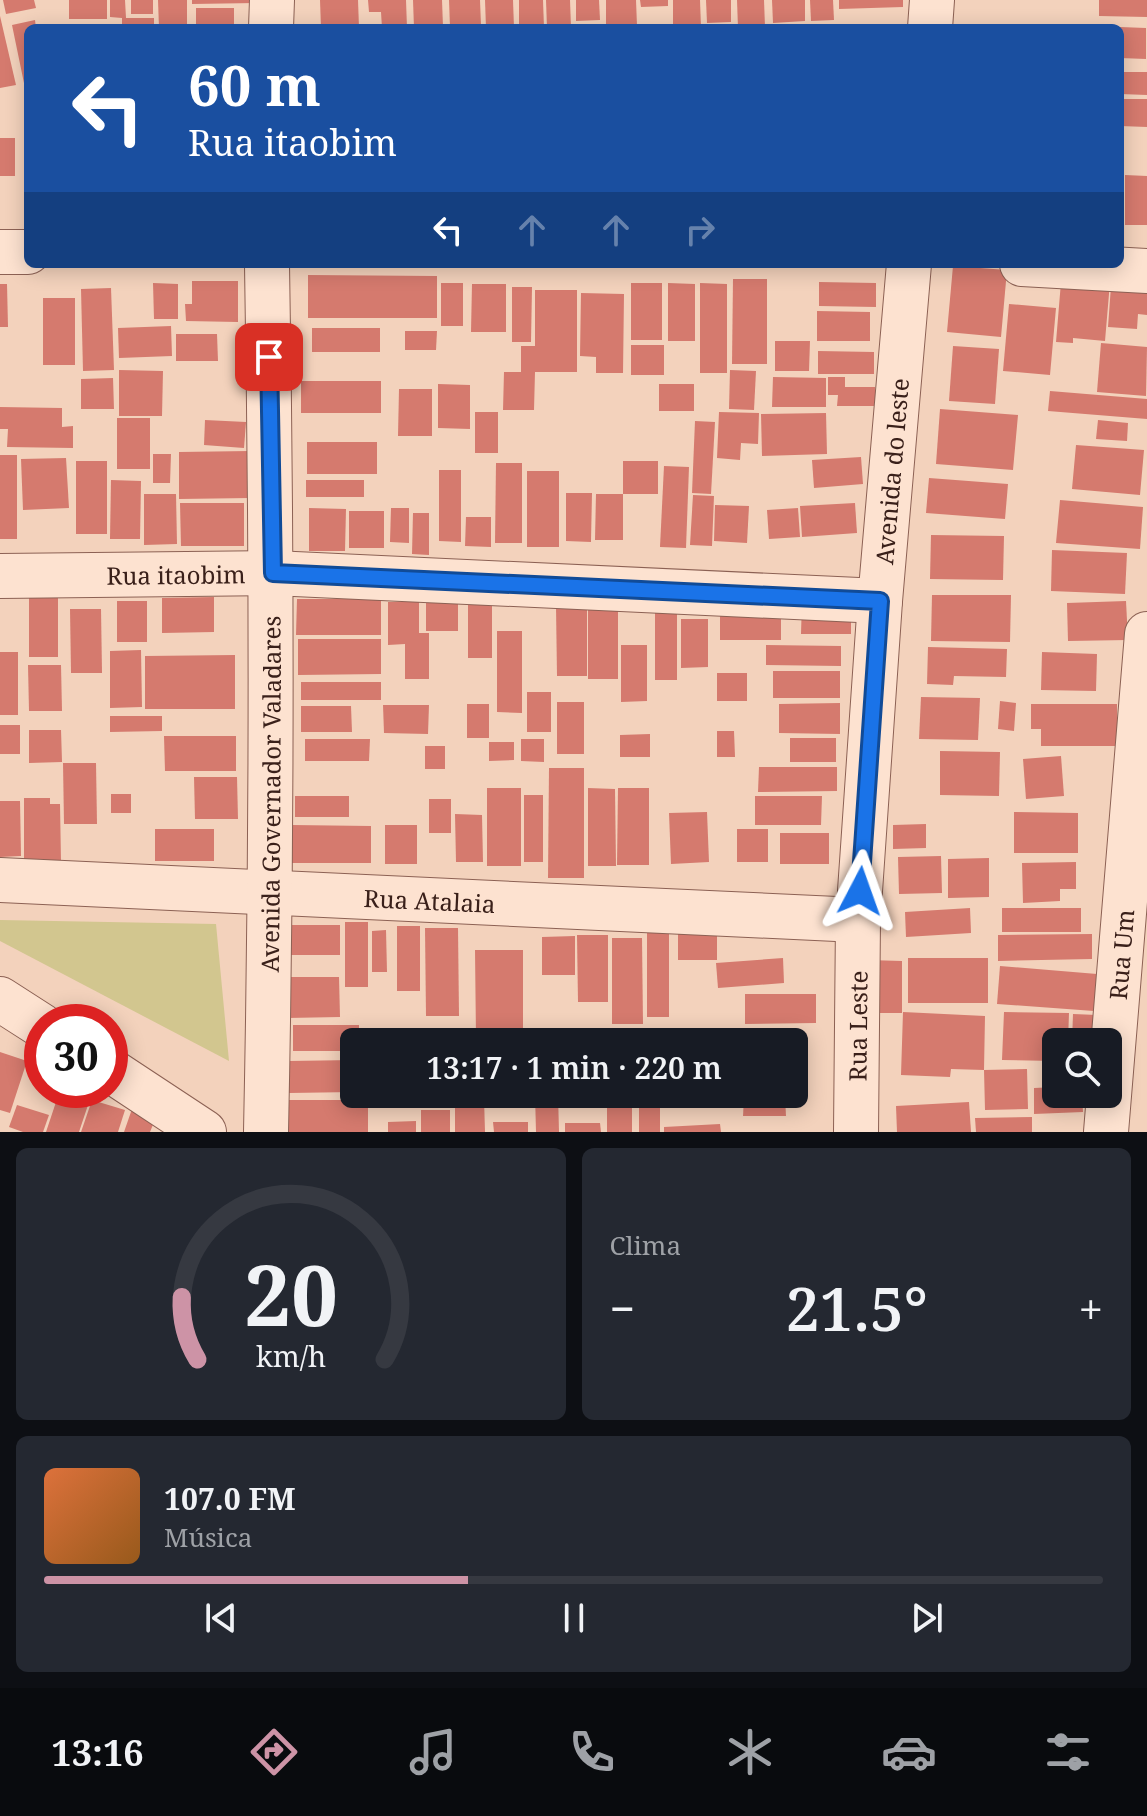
<!DOCTYPE html>
<html lang="pt">
<meta charset="utf-8">
<style>
:root{--surface:#171b24;--page:#242831;--text:#f1f3f6;--muted:#9ea1a6;--line:#363941;--accent:#cd93a6}
body{margin:0;font-family:"Noto Serif",serif;background:var(--page);color:var(--text);height:100vh;display:flex;flex-direction:column;font-size:30px;white-space:nowrap}
*{box-sizing:border-box;margin:0}
p{font-size:26px;color:var(--muted)}
.icon{flex:none;width:44px;height:44px;fill:none;stroke:currentColor;stroke-width:2;stroke-linecap:round;stroke-linejoin:round}
.map{position:relative;height:1132px;overflow:hidden}
.details{display:flex;flex-direction:column;gap:16px;padding:16px;background:#0d0f14;flex:1}
.details>*{flex:none}
.guide{position:absolute;left:24px;top:24px;width:1100px;height:244px;border-radius:12px;box-shadow:0 4px 20px #0003;background:#1a4fa0;color:#fff;overflow:hidden}
.tools{position:absolute;left:1042px;top:1028px;display:grid;gap:16px}
.tools a{display:grid;place-items:center;width:80px;height:80px;border-radius:12px;background:var(--surface);box-shadow:0 4px 20px #0003;font-size:40px}
.speed{position:absolute;left:24px;top:1004px;display:flex;gap:16px;font-size:40px;font-weight:700;text-align:center}
.speed>*{display:grid;place-content:center;width:104px;height:104px;border-radius:50%;background:var(--surface);box-shadow:0 4px 20px #0003;line-height:1}
.speed .limit{border:12px solid #d22;background:#fff;color:#111}
.pin{position:absolute;display:grid;place-items:center;width:68px;height:68px;color:#fff;margin:-34px;border-radius:16px;box-shadow:0 4px 12px #0006}
.me{position:absolute;width:88px;margin:-44px;rotate:4deg;stroke-linejoin:round;filter:drop-shadow(0 0 6px #0008)}
.turn{display:flex;align-items:center;gap:28px;height:168px;padding:0 32px;font-size:36px}
.turn .icon{width:104px;height:104px;stroke-width:2.5}
.turn b{display:block;font-size:56px;line-height:68px}
.lanes{display:flex;align-items:center;height:76px;padding:0 32px;background:#0003;justify-content:center;gap:40px;direction:ltr}
.lanes .off{opacity:.35}
.big{font-size:60px;font-weight:600;line-height:1.1}
.details .widget{flex:1;display:flex;flex-direction:column;justify-content:center;gap:12px;min-width:0;padding:0 28px;border-radius:12px;background:var(--page)}
.details .dial{align-items:center;gap:0}
.dial svg{height:208px;overflow:visible;fill:none;stroke:var(--line);stroke-width:7;stroke-linecap:round;text-anchor:middle}
.dial text{fill:var(--text);stroke:none}
.song{display:flex;align-items:center;gap:24px}
.cover{width:96px;height:96px;border-radius:12px;background:linear-gradient(135deg,hsl(20 70% 55%),hsl(30 70% 35%))}
.played{height:8px;border-radius:4px;background:linear-gradient(90deg,var(--accent) 40%,var(--line) 40%)}
.keys{display:flex;justify-content:space-around;direction:ltr}
.heat{display:flex;justify-content:space-between;align-items:center;font-size:44px;direction:ltr}
.details .tiles{flex:1;display:grid;gap:16px;grid-template-columns:1fr 1fr}
.widget:last-child{grid-column:span 2}
.trip{position:absolute;left:340px;top:1028px;width:468px;height:80px;border-radius:12px;background:var(--surface);box-shadow:0 4px 20px #0003;font-weight:600;line-height:80px;text-align:center}
.tabs{display:flex;height:128px;justify-content:space-around;align-items:center;background:#090b0e;color:var(--muted)}
.tabs .icon{width:56px;height:56px}
.tabs .on{color:var(--accent)}
.tabs b{font-size:36px;color:var(--text)}
.map>svg:first-child{display:block}
.green{fill:#d2c68f}
.building{fill:#d57a6e}
.lines{fill:none;stroke-linecap:round;stroke-linejoin:round}
.minor-casing{stroke:#8c6154;stroke-width:46}
.minor{stroke:#fde2d0;stroke-width:44}
.route-casing{stroke:#114b97;stroke-width:20}
.route{stroke:#1a73e8;stroke-width:14}
.labels{text-anchor:middle;dominant-baseline:central;stroke-width:8;stroke-linejoin:round;paint-order:stroke}
.street-label{font-size:24px;fill:#3a201a;stroke:#f9dfcd}
</style>
<div class="map">
<svg width="1147" height="1132" viewBox="0 0 1147 1132">
<rect width="100%" height="100%" fill="#f3d2bc"/>
<polygon class="green" points="0,920 216,924 229,1061 0,941"/>
<g class="building">
<polygon points="3,0 34,0 36,8 6,14"/>
<rect x="69" y="0" width="38" height="19"/>
<polygon points="110,0 125,0 126,18 154,18 154,28 122,28 122,18 110,17"/>
<rect x="131" y="0" width="22" height="14"/>
<polygon points="158,0 187,0 187,28 159,28"/>
<polygon points="192,0 256,0 256,3 192,4"/>
<polygon points="320,0 358,0 359,28 321,28"/>
<polygon points="368,0 406,0 407,28 382,28 381,12 369,12"/>
<polygon points="413,0 442,0 443,27 414,28"/>
<polygon points="449,0 480,0 481,26 450,27"/>
<polygon points="485,0 513,0 514,28 486,28"/>
<polygon points="519,0 543,0 544,28 519,28"/>
<polygon points="546,0 570,0 571,28 547,28"/>
<polygon points="576,0 599,0 600,20 576,21"/>
<polygon points="606,0 636,0 637,26 606,27"/>
<polygon points="640,0 668,0 668,6 641,7"/>
<polygon points="673,0 700,0 701,28 673,28"/>
<polygon points="706,0 731,0 731,22 707,23"/>
<polygon points="737,0 764,0 765,27 738,28"/>
<polygon points="772,0 805,0 805,21 773,23"/>
<polygon points="810,0 833,0 834,20 811,21"/>
<polygon points="839,0 903,0 903,7 839,9"/>
<polygon points="1099,0 1147,0 1147,17 1099,16"/>
<rect x="196" y="8" width="38" height="20"/>
<polygon points="0,16 16,85 0,88"/>
<polygon points="35,20 36,28 28,28 28,87 25,88 12,25"/>
<polygon points="1120,27 1146,28 1146,59 1120,58"/>
<polygon points="1120,72 1147,72 1147,95 1120,94"/>
<polygon points="1120,99 1147,99 1147,127 1120,126"/>
<rect x="0" y="138" width="15" height="38"/>
<polygon points="1125,175 1147,176 1147,225 1125,225"/>
<polygon points="953,266 1007,270 1001,337 947,332"/>
<polygon points="308,275 437,276 437,318 308,318"/>
<polygon points="733,279 767,279 767,364 732,364"/>
<polygon points="192,281 238,281 238,322 186,321 185,304 192,304"/>
<polygon points="819,282 876,283 876,307 819,306"/>
<polygon points="1061,282 1110,282 1105,341 1073,338 1073,343 1056,342"/>
<polygon points="153,283 178,284 178,319 154,319"/>
<rect x="441" y="283" width="22" height="43"/>
<rect x="631" y="283" width="31" height="57"/>
<polygon points="668,283 695,284 695,341 668,341"/>
<polygon points="700,283 727,284 727,373 700,373"/>
<polygon points="0,284 7,284 8,327 0,327"/>
<polygon points="472,284 506,284 506,332 471,332"/>
<polygon points="1111,286 1147,289 1147,315 1138,314 1137,329 1108,327"/>
<polygon points="512,287 532,287 531,342 512,342"/>
<polygon points="111,288 114,370 83,371 81,289"/>
<polygon points="535,290 577,290 577,372 535,372 534,410 503,410 504,372 521,372 521,346 535,346"/>
<polygon points="581,293 624,294 623,373 596,373 596,357 580,356"/>
<rect x="43" y="298" width="32" height="67"/>
<polygon points="1009,304 1056,308 1050,375 1003,371"/>
<polygon points="817,311 870,312 870,341 817,341"/>
<polygon points="171,326 172,356 119,358 118,328"/>
<rect x="312" y="328" width="68" height="24"/>
<polygon points="405,331 437,331 436,350 405,350"/>
<polygon points="176,334 217,334 218,361 176,361"/>
<polygon points="775,341 810,341 809,371 775,371"/>
<polygon points="1101,343 1147,347 1146,396 1097,392"/>
<rect x="631" y="345" width="33" height="30"/>
<polygon points="953,346 999,349 995,404 949,401"/>
<polygon points="818,351 874,352 874,374 818,374"/>
<polygon points="119,370 163,371 162,416 119,416"/>
<polygon points="730,370 756,371 754,410 729,409"/>
<polygon points="773,377 826,378 826,407 772,407"/>
<polygon points="828,377 845,377 845,387 875,387 875,406 837,406 838,395 828,395"/>
<polygon points="113,378 114,409 81,409 81,379"/>
<rect x="301" y="381" width="80" height="32"/>
<polygon points="438,384 470,385 470,429 438,428"/>
<rect x="659" y="384" width="35" height="27"/>
<polygon points="399,389 432,389 432,436 398,436"/>
<polygon points="1050,391 1147,399 1147,419 1048,411"/>
<polygon points="0,407 62,408 62,427 73,426 73,448 7,447 8,429 0,429"/>
<polygon points="940,409 1018,415 1013,470 936,464"/>
<rect x="475" y="412" width="23" height="41"/>
<polygon points="719,412 759,413 758,444 741,443 740,460 717,458"/>
<polygon points="826,413 827,454 762,456 761,414"/>
<rect x="117" y="418" width="33" height="51"/>
<polygon points="205,420 246,422 244,448 204,445"/>
<polygon points="1098,420 1128,423 1127,441 1096,439"/>
<polygon points="695,421 715,422 711,494 692,493"/>
<rect x="307" y="442" width="70" height="32"/>
<polygon points="1076,445 1144,450 1140,495 1072,489"/>
<polygon points="250,451 250,498 179,499 179,452"/>
<polygon points="153,454 171,454 170,483 153,483"/>
<rect x="0" y="455" width="17" height="84"/>
<polygon points="861,457 863,484 814,488 812,460"/>
<polygon points="66,458 69,508 23,510 21,459"/>
<rect x="76" y="461" width="31" height="73"/>
<rect x="623" y="461" width="35" height="33"/>
<polygon points="496,463 522,463 522,543 495,543"/>
<polygon points="664,466 689,467 686,548 660,547"/>
<polygon points="439,470 461,470 461,542 439,541"/>
<rect x="527" y="471" width="32" height="76"/>
<polygon points="929,478 1008,484 1005,519 926,513"/>
<polygon points="111,480 141,481 140,539 110,539"/>
<rect x="306" y="480" width="58" height="17"/>
<polygon points="566,493 592,493 591,542 566,541"/>
<polygon points="144,494 176,494 177,544 144,545"/>
<polygon points="596,494 623,494 623,540 595,540"/>
<polygon points="693,495 714,496 712,546 690,545"/>
<polygon points="1060,500 1143,507 1140,549 1056,543"/>
<polygon points="180,503 244,503 244,546 181,546"/>
<polygon points="855,503 857,533 802,537 800,506"/>
<polygon points="715,505 749,506 747,543 714,541"/>
<polygon points="309,508 346,509 345,551 309,551"/>
<polygon points="391,508 409,508 409,543 390,542"/>
<polygon points="798,508 800,537 769,539 767,510"/>
<rect x="349" y="511" width="35" height="37"/>
<polygon points="413,513 429,513 429,555 412,554"/>
<polygon points="466,517 491,517 491,547 465,546"/>
<polygon points="931,535 1004,536 1003,580 930,579"/>
<polygon points="1052,550 1127,553 1125,594 1051,591"/>
<polygon points="932,595 1011,595 1010,642 931,641"/>
<polygon points="58,596 58,657 29,657 29,597"/>
<polygon points="214,597 214,632 162,633 162,598"/>
<polygon points="297,599 381,599 381,635 296,635"/>
<polygon points="802,600 851,600 851,634 801,634"/>
<rect x="117" y="601" width="30" height="41"/>
<polygon points="1126,601 1128,640 1068,641 1067,603"/>
<polygon points="388,602 419,602 419,633 429,633 429,679 405,679 405,644 388,645"/>
<rect x="426" y="602" width="32" height="29"/>
<rect x="468" y="604" width="24" height="54"/>
<rect x="720" y="604" width="61" height="36"/>
<polygon points="556,606 587,606 587,676 557,676"/>
<polygon points="70,609 101,609 102,673 71,673"/>
<rect x="588" y="610" width="30" height="69"/>
<rect x="655" y="610" width="22" height="70"/>
<polygon points="681,619 708,619 708,667 681,668"/>
<polygon points="497,631 522,631 522,713 497,712"/>
<polygon points="298,639 381,639 381,674 298,675"/>
<polygon points="621,645 647,645 647,701 621,702"/>
<polygon points="766,645 841,646 841,666 766,665"/>
<polygon points="928,647 1007,649 1006,677 954,676 953,685 927,684"/>
<polygon points="141,650 142,707 110,708 110,651"/>
<rect x="0" y="652" width="18" height="63"/>
<polygon points="1042,652 1097,654 1096,691 1041,690"/>
<polygon points="235,655 235,709 145,709 145,656"/>
<polygon points="28,665 61,665 62,711 29,711"/>
<rect x="773" y="671" width="67" height="27"/>
<rect x="717" y="673" width="30" height="28"/>
<rect x="301" y="682" width="80" height="18"/>
<rect x="527" y="692" width="24" height="40"/>
<polygon points="921,697 980,698 978,740 919,739"/>
<polygon points="1000,701 1016,703 1014,731 998,729"/>
<rect x="557" y="702" width="27" height="52"/>
<polygon points="840,703 840,734 779,733 779,704"/>
<rect x="467" y="704" width="22" height="34"/>
<polygon points="1031,704 1117,704 1117,746 1041,746 1041,729 1031,729"/>
<polygon points="383,705 429,705 428,734 384,733"/>
<polygon points="301,706 351,706 352,732 301,732"/>
<polygon points="110,716 162,716 162,731 110,732"/>
<rect x="0" y="725" width="20" height="29"/>
<polygon points="29,730 61,730 62,762 29,763"/>
<polygon points="717,731 734,731 735,757 717,757"/>
<polygon points="650,734 650,757 620,757 620,735"/>
<polygon points="164,736 236,736 236,771 165,771"/>
<rect x="790" y="738" width="46" height="24"/>
<polygon points="305,739 370,739 369,761 305,761"/>
<polygon points="521,739 544,739 544,762 521,761"/>
<polygon points="489,742 514,742 514,760 489,761"/>
<rect x="425" y="746" width="20" height="23"/>
<polygon points="940,751 1000,752 999,796 940,795"/>
<polygon points="1061,756 1064,796 1026,799 1023,759"/>
<polygon points="63,763 96,763 97,824 64,824"/>
<polygon points="759,767 837,767 837,791 758,792"/>
<polygon points="549,768 584,768 584,878 548,878"/>
<polygon points="194,777 237,777 238,819 195,819"/>
<rect x="487" y="788" width="34" height="78"/>
<polygon points="588,788 615,789 616,866 588,866"/>
<polygon points="618,788 649,788 649,865 617,865"/>
<rect x="111" y="794" width="20" height="19"/>
<rect x="524" y="795" width="19" height="67"/>
<rect x="295" y="796" width="54" height="21"/>
<polygon points="755,796 822,796 821,825 755,825"/>
<polygon points="24,798 50,798 50,804 60,804 61,862 24,862"/>
<rect x="429" y="799" width="22" height="34"/>
<polygon points="0,801 20,801 21,856 0,857"/>
<polygon points="707,812 709,862 671,864 669,813"/>
<polygon points="1014,812 1078,813 1078,853 1014,853"/>
<polygon points="455,814 482,815 483,862 456,862"/>
<polygon points="926,824 926,848 893,849 893,825"/>
<polygon points="292,825 371,826 371,863 292,863"/>
<rect x="385" y="825" width="32" height="39"/>
<rect x="155" y="829" width="59" height="32"/>
<rect x="737" y="829" width="31" height="33"/>
<rect x="780" y="833" width="49" height="31"/>
<polygon points="941,856 942,893 899,894 898,857"/>
<polygon points="989,858 989,897 948,898 948,859"/>
<polygon points="1076,862 1076,889 1060,889 1060,901 1023,903 1022,863"/>
<polygon points="970,908 971,933 906,937 905,912"/>
<rect x="1002" y="908" width="79" height="24"/>
<rect x="345" y="922" width="23" height="65"/>
<rect x="290" y="925" width="50" height="30"/>
<rect x="397" y="926" width="23" height="65"/>
<rect x="678" y="926" width="39" height="34"/>
<polygon points="425,928 458,928 459,1016 426,1016"/>
<polygon points="386,930 387,972 372,972 372,931"/>
<rect x="647" y="932" width="22" height="85"/>
<polygon points="1092,934 1092,959 998,961 998,935"/>
<polygon points="577,935 608,935 608,1002 578,1002"/>
<polygon points="575,936 575,975 542,975 542,937"/>
<polygon points="612,938 642,938 643,1024 612,1024"/>
<polygon points="475,950 523,950 523,1037 480,1038 480,1042 457,1042 457,1038 476,1038"/>
<polygon points="783,958 784,983 718,988 716,963"/>
<rect x="908" y="958" width="80" height="45"/>
<polygon points="868,960 902,961 902,1013 867,1013"/>
<polygon points="1000,966 1097,974 1094,1011 997,1004"/>
<polygon points="287,977 339,977 340,1017 287,1018"/>
<polygon points="745,994 816,994 816,1023 745,1024"/>
<polygon points="903,1012 985,1016 984,1070 1027,1069 1028,1109 985,1110 984,1070 951,1069 950,1077 901,1075"/>
<polygon points="1004,1012 1069,1013 1068,1042 1056,1042 1056,1061 1002,1060"/>
<polygon points="1073,1014 1097,1015 1096,1042 1072,1042"/>
<polygon points="293,1025 359,1025 359,1042 354,1042 354,1051 293,1051"/>
<polygon points="756,1030 756,1042 711,1042 710,1031"/>
<polygon points="0,1052 27,1061 10,1113 0,1110"/>
<polygon points="354,1060 354,1092 289,1093 289,1061"/>
<polygon points="1056,1087 1056,1094 1082,1094 1083,1112 1034,1114 1034,1088"/>
<polygon points="60,1090 93,1090 79,1132 46,1132"/>
<polygon points="535,1094 558,1094 559,1132 536,1132"/>
<rect x="607" y="1094" width="25" height="38"/>
<rect x="639" y="1094" width="21" height="38"/>
<polygon points="785,1097 786,1116 743,1116 744,1098"/>
<polygon points="455,1098 484,1098 485,1132 455,1132"/>
<polygon points="92,1100 125,1110 118,1132 81,1132"/>
<rect x="275" y="1100" width="93" height="32"/>
<polygon points="969,1102 971,1132 897,1132 896,1106"/>
<polygon points="17,1105 49,1115 43,1132 23,1132 9,1127"/>
<polygon points="132,1109 156,1117 150,1132 124,1132"/>
<rect x="421" y="1110" width="29" height="22"/>
<polygon points="1032,1117 1032,1132 976,1132 975,1118"/>
<polygon points="416,1121 416,1132 388,1132 388,1122"/>
<polygon points="493,1122 528,1122 528,1132 494,1132"/>
<polygon points="565,1123 600,1123 601,1132 565,1132"/>
<polygon points="720,1124 721,1132 664,1132 664,1127"/>
</g>
<g class="lines">
<defs>
<g id="minor">
<polyline points="271,28 272,0"/>
<polyline points="930,28 932,0"/>
<polyline points="0,252 28,252"/>
<polyline points="1022,264 1147,271"/>
<path id="s1" d="M0,576L273,573L880,601"/>
<path id="s2" d="M0,880L858,920"/>
<polyline points="0,999 42,1026"/>
<polyline points="110,1070 204,1132"/>
<path id="s3" d="M266,1132C272,842 272,554 267,264"/>
<path id="s4" d="M856,1132L858,920L880,601L909,264"/>
<path id="s5" d="M1106,1132L1147,634"/>
</g>
</defs>
<use href="#minor" class="minor-casing"/>
<use href="#minor" class="minor"/>
</g>
<g class="lines">
<defs>
<polyline id="route" points="269,357 273,573 880,601 860,891"/>
</defs>
<use href="#route" class="route-casing"/>
<use href="#route" class="route"/>
</g>
<g class="labels">
<g class="street-label">
<text stroke="none"><textPath href="#s4" startOffset="662">Avenida do leste</textPath></text>
<text stroke="none"><textPath href="#s1" startOffset="176">Rua itaobim</textPath></text>
<text stroke="none"><textPath href="#s3" startOffset="338">Avenida Governador Valadares</textPath></text>
<text stroke="none"><textPath href="#s2" startOffset="430">Rua Atalaia</textPath></text>
<text stroke="none"><textPath href="#s5" startOffset="178">Rua Um</textPath></text>
<text stroke="none"><textPath href="#s4" startOffset="106">Rua Leste</textPath></text>
</g>
</g>
</svg>
<div class="tools">
<a><svg class="icon" aria-label="search" viewBox="0 0 24 24"><circle cx="10" cy="10" r="6"/><path d="M15 15l6 6"/></svg></a>
</div>
<div class="speed"><div class="limit">30</div></div>
<div class="pin" style="left:269px;top:357px;background:#d93025"><svg class="icon" aria-label="arrive" viewBox="0 0 24 24"><path d="M6 21V4h12l-3 4 3 4H6"/></svg></div>
<svg class="me" style="left:860px;top:891px" viewBox="-20 -20 40 40"><path d="M0-17L14 15 0 8-14 15z" fill="#1a73e8" stroke="#fff" stroke-width="4"/></svg>
<div class="trip">13:17 · 1 min · 220 m</div>
<div class="guide">
<div class="turn"><svg class="icon" aria-label="left" viewBox="0 0 24 24"><path d="M17 20v-9H6M10 6l-5 5 5 5"/></svg><div><b>60 m</b>Rua itaobim</div></div>
<div class="lanes"><svg class="icon" aria-label="left" viewBox="0 0 24 24"><path d="M17 20v-9H6M10 6l-5 5 5 5"/></svg><svg class="icon off" aria-label="ahead" viewBox="0 0 24 24"><path d="M12 20V5M6 11l6-6 6 6"/></svg><svg class="icon off" aria-label="ahead" viewBox="0 0 24 24"><path d="M12 20V5M6 11l6-6 6 6"/></svg><svg class="icon off" aria-label="right" viewBox="0 0 24 24"><path d="M7 20v-9h11M14 6l5 5-5 5"/></svg></div>
</div>
</div>
<section class="details">
<div class="tiles">
<div class="widget dial"><svg viewBox="0 0 100 80">
<path d="M14 69A42 42 0 1 1 86 69"/>
<path d="M14 69A42 42 0 0 1 8 45" stroke="#cd93a6"/>
<text x="50" y="56" font-size="32" font-weight="700">20</text>
<text x="50" y="72" font-size="11">km/h</text>
</svg></div>
<div class="widget"><p>Clima</p>
<div class="heat"><a>−</a><b class="big">21.5°</b><a>+</a></div>
</div>
<div class="widget">
<div class="song"><i class="cover"></i><div><b>107.0 FM</b><p>Música</p></div></div>
<div class="played"></div>
<div class="keys"><svg class="icon" aria-label="previous" viewBox="0 0 24 24"><path d="M18 5L8 12l10 7zM5 5v14"/></svg><svg class="icon" aria-label="pause" viewBox="0 0 24 24"><path d="M8 5v14M16 5v14"/></svg><svg class="icon" aria-label="next" viewBox="0 0 24 24"><path d="M6 5l10 7-10 7zM19 5v14"/></svg></div>
</div>
</div>
</section>
<nav class="tabs">
<b>13:16</b>
<svg class="icon on" aria-label="directions" viewBox="0 0 24 24"><path d="M12 3l9 9-9 9-9-9zM9 14v-3h6M13 9l2 2-2 2"/></svg>
<svg class="icon" aria-label="music" viewBox="0 0 24 24"><path d="M9 18V5l10-2v13"/><circle cx="6" cy="18" r="3"/><circle cx="16" cy="16" r="3"/></svg>
<svg class="icon" aria-label="phone" viewBox="0 0 24 24"><path d="M5 4h4l2 5-3 2q2 4 5 5l2-3 5 2v4C11 20 4 13 5 4z"/></svg>
<svg class="icon" aria-label="climate" viewBox="0 0 24 24"><path d="M12 3v18M4 7l16 10M4 17L20 7"/></svg>
<svg class="icon" aria-label="car" viewBox="0 0 24 24"><path d="M5 17H2v-5l4-1 3-4h7l3 4 3 1v5h-3M9 17h6M6 11h13"/><circle cx="7" cy="17" r="2"/><circle cx="17" cy="17" r="2"/></svg>
<svg class="icon" aria-label="filters" viewBox="0 0 24 24"><path d="M4 7h16M4 17h16"/><circle cx="9" cy="7" r="2"/><circle cx="15" cy="17" r="2"/></svg>
</nav>
